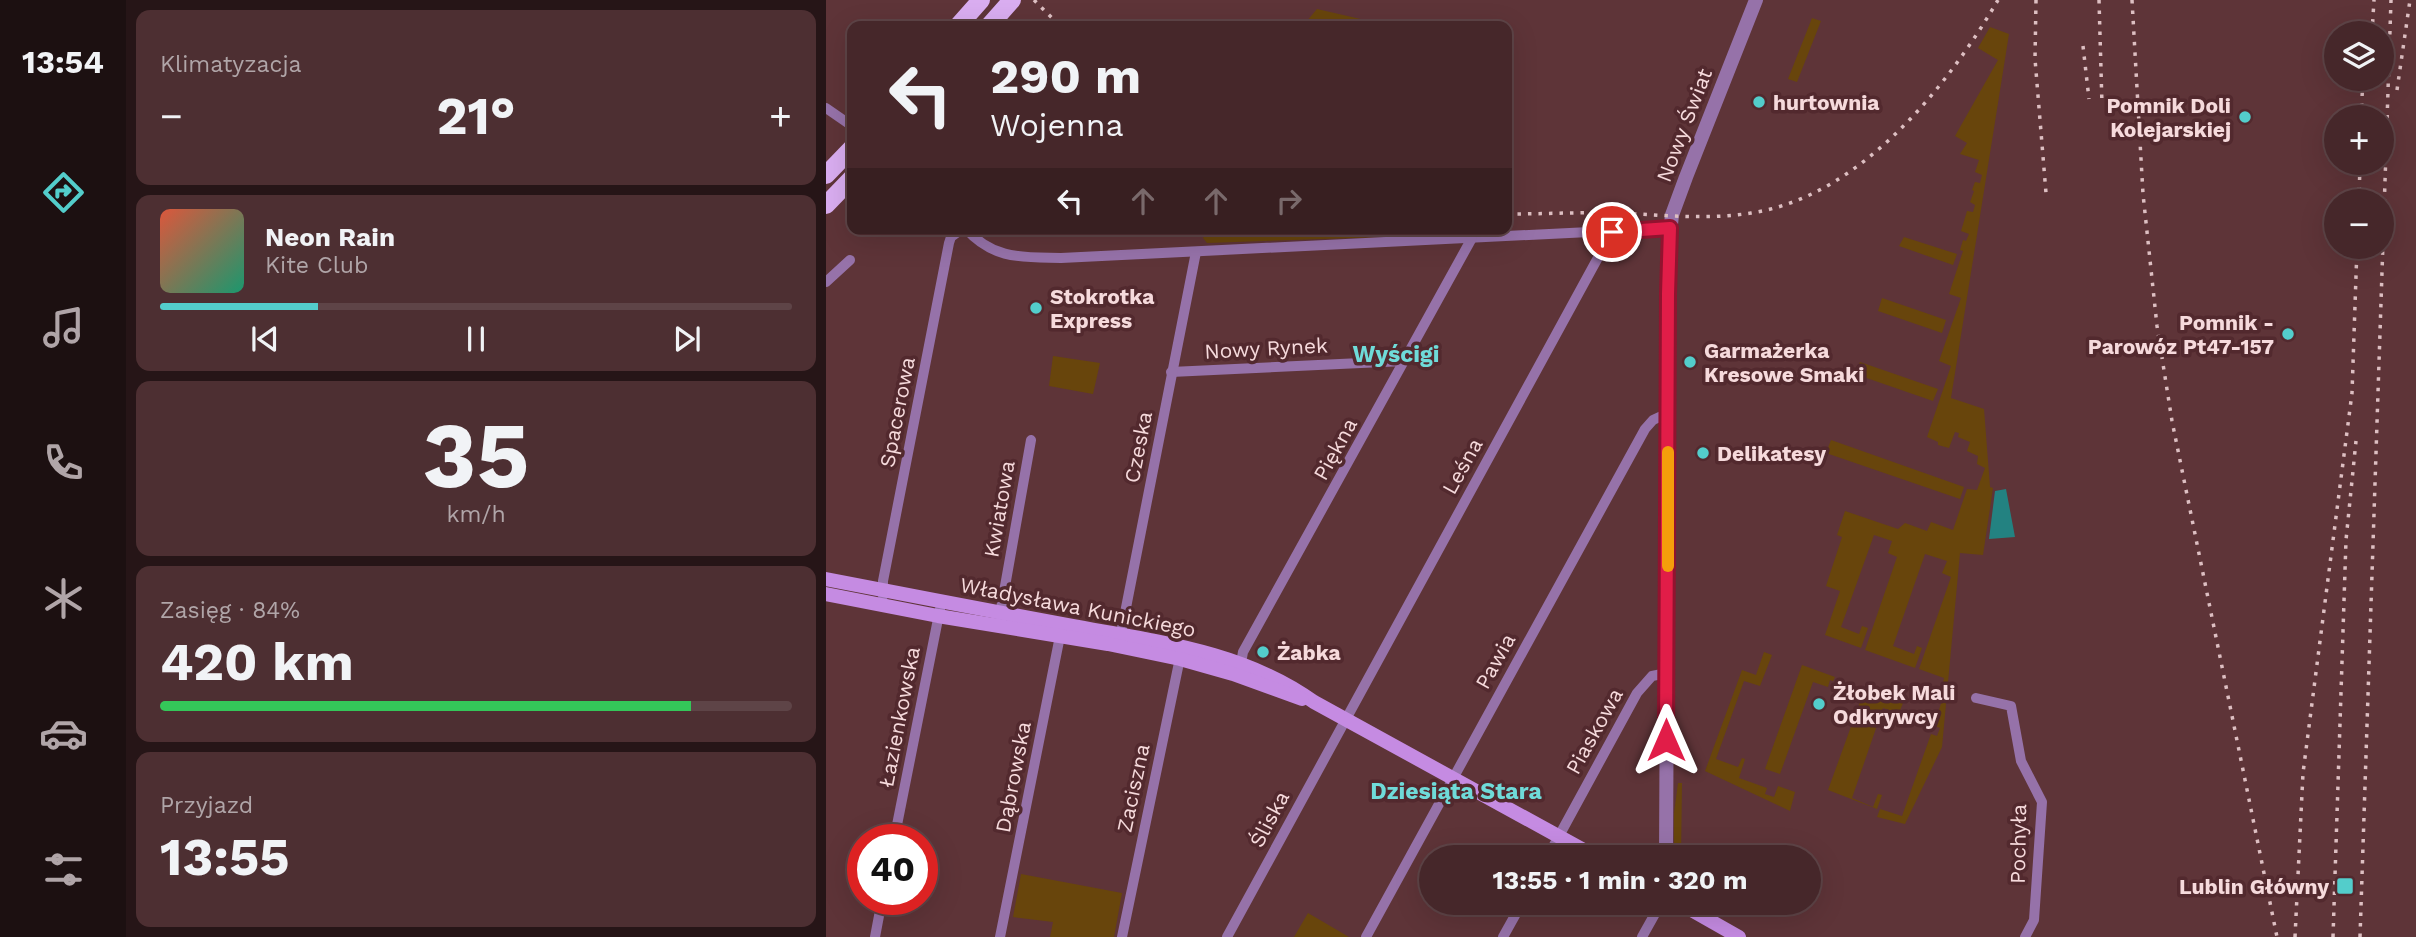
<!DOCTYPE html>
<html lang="pl">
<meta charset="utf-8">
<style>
:root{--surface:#46272a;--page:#4d2f32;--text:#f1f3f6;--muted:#b0a5a8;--line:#5e4447;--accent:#53cdcb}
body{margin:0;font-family:"Work Sans",sans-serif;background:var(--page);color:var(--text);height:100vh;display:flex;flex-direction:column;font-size:26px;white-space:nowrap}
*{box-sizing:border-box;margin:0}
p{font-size:23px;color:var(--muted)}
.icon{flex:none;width:38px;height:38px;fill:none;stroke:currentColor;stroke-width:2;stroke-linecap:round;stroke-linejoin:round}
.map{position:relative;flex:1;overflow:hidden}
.side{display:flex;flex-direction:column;gap:10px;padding:10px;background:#261517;width:700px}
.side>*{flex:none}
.top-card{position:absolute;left:21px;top:21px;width:665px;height:214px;border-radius:14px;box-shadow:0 7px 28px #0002,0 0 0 2px var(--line);background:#46272a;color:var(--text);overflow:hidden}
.tools{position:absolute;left:1498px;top:21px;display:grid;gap:14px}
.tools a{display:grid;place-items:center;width:70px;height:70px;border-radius:50%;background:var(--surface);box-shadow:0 7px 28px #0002,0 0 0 2px var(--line);font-size:35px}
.speed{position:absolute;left:21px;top:824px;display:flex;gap:14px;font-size:35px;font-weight:700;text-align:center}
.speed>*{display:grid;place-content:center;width:91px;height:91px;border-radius:50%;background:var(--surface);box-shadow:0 7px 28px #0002,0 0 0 2px var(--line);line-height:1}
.speed .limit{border:10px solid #d22;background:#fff;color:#111}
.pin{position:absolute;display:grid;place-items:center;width:60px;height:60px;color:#fff;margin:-30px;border:4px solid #fff;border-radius:50%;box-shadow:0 2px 7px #0007}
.me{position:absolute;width:77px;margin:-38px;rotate:0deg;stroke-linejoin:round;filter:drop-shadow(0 0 5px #0008)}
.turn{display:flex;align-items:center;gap:24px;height:147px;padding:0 28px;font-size:32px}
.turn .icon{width:91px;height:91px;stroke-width:2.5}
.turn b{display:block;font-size:49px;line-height:60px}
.lanes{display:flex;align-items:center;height:66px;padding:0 28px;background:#0003;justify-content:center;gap:35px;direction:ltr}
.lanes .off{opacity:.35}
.big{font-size:52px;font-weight:700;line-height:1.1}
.side .tile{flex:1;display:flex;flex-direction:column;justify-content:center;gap:10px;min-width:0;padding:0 24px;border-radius:14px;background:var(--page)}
.side .dial{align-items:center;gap:0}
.dial b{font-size:91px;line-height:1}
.song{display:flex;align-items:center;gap:21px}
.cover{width:84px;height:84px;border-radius:10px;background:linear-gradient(135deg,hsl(10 70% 55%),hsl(160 70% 35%))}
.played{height:7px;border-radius:4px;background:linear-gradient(90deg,var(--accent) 25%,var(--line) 25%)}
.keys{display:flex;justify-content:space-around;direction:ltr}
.heat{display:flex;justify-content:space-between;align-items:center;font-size:38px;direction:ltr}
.charge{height:10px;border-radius:5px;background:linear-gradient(90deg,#34c759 84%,var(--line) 0)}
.trip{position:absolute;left:593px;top:845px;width:402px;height:70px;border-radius:35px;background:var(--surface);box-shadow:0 7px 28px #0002,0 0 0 2px var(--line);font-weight:700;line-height:70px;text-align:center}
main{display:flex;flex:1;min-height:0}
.tab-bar{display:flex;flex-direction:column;width:126px;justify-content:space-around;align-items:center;background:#1c1011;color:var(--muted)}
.tab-bar .icon{width:49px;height:49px}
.tab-bar .on{color:var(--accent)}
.tab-bar b{font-size:32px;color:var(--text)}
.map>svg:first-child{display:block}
.green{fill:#68450c}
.water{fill:#238281}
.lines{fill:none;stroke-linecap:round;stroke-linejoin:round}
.minor{stroke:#9672a9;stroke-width:10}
.tertiary{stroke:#9672a9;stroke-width:14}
.secondary{stroke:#c58be2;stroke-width:14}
.primary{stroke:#d9adf0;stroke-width:18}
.rail{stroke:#ddbfc2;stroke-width:3.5;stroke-dasharray:3.5 7;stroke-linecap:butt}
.route-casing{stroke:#92132f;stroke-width:18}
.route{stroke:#e11d48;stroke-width:12}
.slow{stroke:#f59e0b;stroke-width:12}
.poi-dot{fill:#53cdcb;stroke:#52292e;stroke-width:2.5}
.labels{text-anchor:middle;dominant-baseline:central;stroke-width:7;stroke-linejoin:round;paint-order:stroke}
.poi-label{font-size:21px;font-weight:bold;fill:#f6dadc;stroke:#52292e;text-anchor:start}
.street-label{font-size:21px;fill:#f6dadc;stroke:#52292e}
.neighbourhood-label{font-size:23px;font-weight:bold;fill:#6fdbd9;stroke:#52292e}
</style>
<main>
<nav class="tab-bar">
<b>13:54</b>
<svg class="icon on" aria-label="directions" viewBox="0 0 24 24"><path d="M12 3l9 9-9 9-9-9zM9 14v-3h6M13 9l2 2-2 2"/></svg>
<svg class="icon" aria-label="music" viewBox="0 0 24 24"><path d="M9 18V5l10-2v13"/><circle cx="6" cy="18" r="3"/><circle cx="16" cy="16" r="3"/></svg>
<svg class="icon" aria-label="phone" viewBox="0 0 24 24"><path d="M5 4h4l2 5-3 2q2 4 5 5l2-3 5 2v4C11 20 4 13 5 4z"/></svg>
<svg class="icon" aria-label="climate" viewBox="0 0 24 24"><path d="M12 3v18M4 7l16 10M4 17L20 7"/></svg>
<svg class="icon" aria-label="car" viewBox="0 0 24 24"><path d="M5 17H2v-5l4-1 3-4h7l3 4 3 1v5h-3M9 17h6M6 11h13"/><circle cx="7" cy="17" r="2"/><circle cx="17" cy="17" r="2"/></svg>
<svg class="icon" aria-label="filters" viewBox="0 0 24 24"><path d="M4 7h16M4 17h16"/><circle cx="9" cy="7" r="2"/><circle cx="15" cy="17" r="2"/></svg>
</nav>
<section class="side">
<div class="tile"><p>Klimatyzacja</p>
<div class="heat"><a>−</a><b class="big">21°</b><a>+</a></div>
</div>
<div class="tile">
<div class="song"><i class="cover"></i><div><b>Neon Rain</b><p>Kite Club</p></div></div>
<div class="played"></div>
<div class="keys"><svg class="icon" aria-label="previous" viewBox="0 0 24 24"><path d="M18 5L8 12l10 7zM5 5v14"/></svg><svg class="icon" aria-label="pause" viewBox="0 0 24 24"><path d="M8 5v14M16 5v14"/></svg><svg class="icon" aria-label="next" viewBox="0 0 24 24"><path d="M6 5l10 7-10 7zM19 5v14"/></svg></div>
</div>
<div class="tile dial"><b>35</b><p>km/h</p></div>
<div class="tile"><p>Zasięg · 84%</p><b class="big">420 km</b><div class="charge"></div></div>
<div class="tile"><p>Przyjazd</p><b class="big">13:55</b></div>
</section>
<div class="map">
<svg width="1590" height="937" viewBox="0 0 1590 937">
<rect width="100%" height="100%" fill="#5e3438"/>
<g class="green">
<polygon points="491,9 565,26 487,26 480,22"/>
<polygon points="986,18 995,21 971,82 962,79"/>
<polygon points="1164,27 1183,34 1125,398 1158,409 1164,487 1167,488 1157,555 1134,553 1116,747 1079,824 1051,817 1054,809 1076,816 1105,734 1111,736 1114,728 1108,726 1117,697 1114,696 1118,678 1093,669 1125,577 1116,573 1121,561 1099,554 1067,646 1088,654 1091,646 1096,648 1089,668 1039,650 1071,557 1062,553 1066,541 1048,535 1015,627 1033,634 1036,626 1042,628 1035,648 999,635 1014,591 1000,586 1016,537 1011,535 1019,511 1072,529 1079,523 1101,531 1105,522 1127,530 1141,489 1151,490 1159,468 1151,464 1152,456 1141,451 1144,442 1132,437 1133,433 1129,432 1123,448 1112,445 1112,442 1101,437 1125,366 1113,361 1135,298 1123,294 1137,251 1134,250 1137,240 1140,241 1143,234 1135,231 1141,211 1147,212 1149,205 1144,202 1148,191 1146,190 1149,182 1154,183 1156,175 1149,172 1153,160 1134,154 1141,143 1129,136 1172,60 1152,48"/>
<polygon points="379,229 448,229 475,235 475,229 565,229 555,237 381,243 377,238"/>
<polygon points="1078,237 1131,254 1127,265 1073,246"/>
<polygon points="1056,298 1120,320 1116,333 1052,311"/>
<polygon points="227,356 274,363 267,394 223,386"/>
<polygon points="1034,362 1112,389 1107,401 1029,374"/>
<polygon points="1005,440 1138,487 1134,499 1000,453"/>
<polygon points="938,652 946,655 934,686 918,681 890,759 912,767 916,758 919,759 913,778 941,788 939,794 948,797 952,786 969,792 964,811 879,771 916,670 930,675"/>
<polygon points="976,665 1009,677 1007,681 1004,680 1002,687 987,682 954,774 939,769"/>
<polygon points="1039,688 1076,700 1077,703 1073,713 1057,708 1026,798 1047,807 1052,794 1056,795 1051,809 1002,790"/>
<polygon points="852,783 856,783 855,857 848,857 848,813"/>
<polygon points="195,874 296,893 288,937 224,937 227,922 187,917"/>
<polygon points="482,913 523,937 468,937"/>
</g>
<polygon class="water" points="1180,489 1189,537 1163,539 1169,491"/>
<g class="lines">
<g class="minor">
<polyline points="0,108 26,126"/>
<path d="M140,229C168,260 196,257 235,258L844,228"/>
<polyline points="0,282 24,260"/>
<polyline points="345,372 578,361"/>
<polyline points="57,596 57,581 123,243 125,237 136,229"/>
<polyline points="173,620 205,440"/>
<polyline points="290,638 294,635 296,628 370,252"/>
<polyline points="417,669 415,663 417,652 646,238"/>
<polyline points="1150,698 1185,706 1195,761 1216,802 1208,920 1199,937"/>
<polyline points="68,840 114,609"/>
<polyline points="721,858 811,693 826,676 841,673"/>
<polyline points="49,937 56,900"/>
<polyline points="174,937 235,631"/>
<polyline points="296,937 355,653"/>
<polyline points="401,937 786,232"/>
<polyline points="540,937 819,429 827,420 842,413"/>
<polyline points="677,937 696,903"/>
<polyline points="816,937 835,903"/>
</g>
<polyline class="tertiary" points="840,858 843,243 846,215 860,177 930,0"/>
<g class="secondary">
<path d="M0,579C80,595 161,610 241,625C326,641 416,650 488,702L772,858"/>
<polyline points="0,594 112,616 282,644 354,659 407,674 476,699"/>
<polyline points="853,903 913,937"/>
</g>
<g class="primary">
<polyline points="132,26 155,0"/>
<polyline points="163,26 186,0"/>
<polyline points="0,175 26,148"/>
<polyline points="0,205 26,178"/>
</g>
<g class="rail">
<polyline points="208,0 234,26"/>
<polyline points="1210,0 1209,59 1220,193"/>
<polyline points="1273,0 1276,105"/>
<polyline points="1306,0 1317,194 1331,326 1346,421 1451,937"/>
<polyline points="1546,33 1548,0"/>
<polyline points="1257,46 1263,99"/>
<polyline points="1571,90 1584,0"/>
<polyline points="1535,117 1537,79"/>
<polyline points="1533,201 1534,163"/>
<path d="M681,214C718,214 755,212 793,213C837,215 882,220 925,213C1033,197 1120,89 1172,0"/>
<polyline points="1469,937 1477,773 1526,393 1531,247"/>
<polyline points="1507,937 1520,540 1530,441"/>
<polyline points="1534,937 1565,0"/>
</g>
</g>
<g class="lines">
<defs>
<polyline id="route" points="786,232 844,228 842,294 840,740"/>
</defs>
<use href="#route" class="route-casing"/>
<use href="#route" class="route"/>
<polyline class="slow" points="842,566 842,452"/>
</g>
<g class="poi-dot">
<circle cx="933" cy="102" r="7"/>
<circle cx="1419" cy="117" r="7"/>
<circle cx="210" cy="308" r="7"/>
<circle cx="1462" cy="334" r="7"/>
<circle cx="864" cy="362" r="7"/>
<circle cx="877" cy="453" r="7"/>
<circle cx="437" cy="652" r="7"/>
<circle cx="993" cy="704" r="7"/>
<rect x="1510" y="877" width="18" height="18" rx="3.5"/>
</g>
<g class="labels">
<g class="poi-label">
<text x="947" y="102">hurtownia</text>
<text x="1405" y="105" text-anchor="end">Pomnik Doli<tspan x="1405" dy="24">Kolejarskiej</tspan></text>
<text x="224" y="296">Stokrotka<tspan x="224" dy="24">Express</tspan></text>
<text x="1448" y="322" text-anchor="end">Pomnik -<tspan x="1448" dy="24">Parowóz Pt47-157</tspan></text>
<text x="878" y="350">Garmażerka<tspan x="878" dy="24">Kresowe Smaki</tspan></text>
<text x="891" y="453">Delikatesy</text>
<text x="451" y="652">Żabka</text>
<text x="1007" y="692">Żłobek Mali<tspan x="1007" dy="24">Odkrywcy</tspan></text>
<text x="1503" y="886" text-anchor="end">Lublin Główny</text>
</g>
<g class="street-label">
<text transform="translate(858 125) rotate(-69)">Nowy Świat</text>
<text transform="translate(440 348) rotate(-3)">Nowy Rynek</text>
<text transform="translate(71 412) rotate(-79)">Spacerowa</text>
<text transform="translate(312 447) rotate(-79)">Czeska</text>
<text transform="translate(509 449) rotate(-61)">Piękna</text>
<text transform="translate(636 466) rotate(-61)">Leśna</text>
<text transform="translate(173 509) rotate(-80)">Kwiatowa</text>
<text transform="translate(252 607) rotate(11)">Władysława Kunickiego</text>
<text transform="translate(669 661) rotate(-61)">Pawia</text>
<text transform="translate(73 717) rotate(-79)">Łazienkowska</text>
<text transform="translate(768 731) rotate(-61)">Piaskowa</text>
<text transform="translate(187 777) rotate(-79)">Dąbrowska</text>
<text transform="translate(307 788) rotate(-78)">Zaciszna</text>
<text transform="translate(443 819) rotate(-62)">Śliska</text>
<text transform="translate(1192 844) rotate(-89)">Pochyła</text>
</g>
<g class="neighbourhood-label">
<text x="570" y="354">Wyścigi</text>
<text x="630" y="791">Dziesiąta Stara</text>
</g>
</g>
</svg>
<div class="tools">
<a><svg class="icon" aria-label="layers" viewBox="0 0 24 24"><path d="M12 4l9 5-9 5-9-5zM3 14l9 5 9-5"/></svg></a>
<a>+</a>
<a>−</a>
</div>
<div class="speed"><div class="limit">40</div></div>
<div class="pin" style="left:786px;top:232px;background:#d93025"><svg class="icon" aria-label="arrive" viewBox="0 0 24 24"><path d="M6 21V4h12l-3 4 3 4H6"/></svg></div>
<svg class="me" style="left:840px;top:740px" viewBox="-20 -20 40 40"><path d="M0-17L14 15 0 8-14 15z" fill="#e11d48" stroke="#fff" stroke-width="4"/></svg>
<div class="trip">13:55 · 1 min · 320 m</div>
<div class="top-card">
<div class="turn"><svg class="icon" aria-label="left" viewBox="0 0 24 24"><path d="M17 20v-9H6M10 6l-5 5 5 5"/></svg><div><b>290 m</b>Wojenna</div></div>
<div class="lanes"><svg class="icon" aria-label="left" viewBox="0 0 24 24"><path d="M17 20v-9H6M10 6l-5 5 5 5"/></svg><svg class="icon off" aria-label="ahead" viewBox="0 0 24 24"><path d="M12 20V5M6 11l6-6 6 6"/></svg><svg class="icon off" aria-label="ahead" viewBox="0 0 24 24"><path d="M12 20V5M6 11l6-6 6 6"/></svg><svg class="icon off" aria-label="right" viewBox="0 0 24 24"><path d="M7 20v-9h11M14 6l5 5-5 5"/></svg></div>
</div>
</div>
</main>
